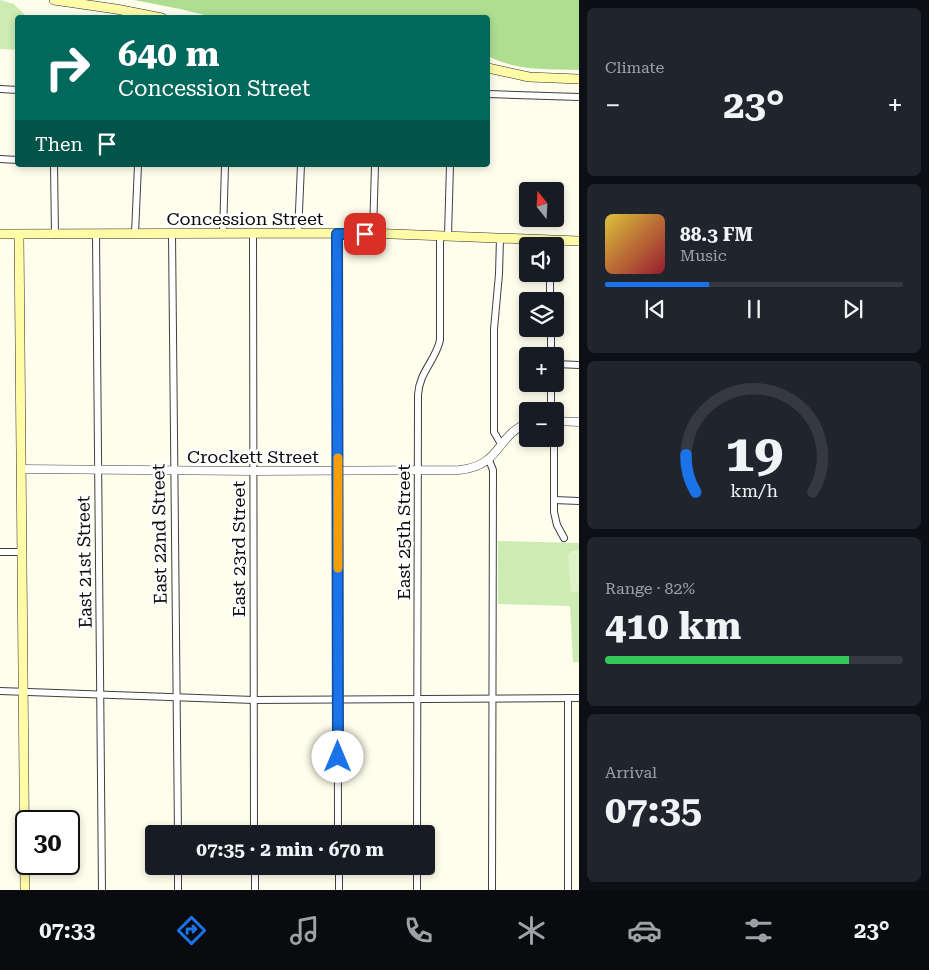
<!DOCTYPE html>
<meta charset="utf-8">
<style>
:root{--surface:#171b24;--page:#20242c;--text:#f1f3f6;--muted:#9ea1a6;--line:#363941;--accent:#1a73e8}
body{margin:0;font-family:"Roboto Serif",serif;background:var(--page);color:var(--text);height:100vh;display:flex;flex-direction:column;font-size:19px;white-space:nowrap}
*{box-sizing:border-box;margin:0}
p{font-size:16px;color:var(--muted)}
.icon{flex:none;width:28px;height:28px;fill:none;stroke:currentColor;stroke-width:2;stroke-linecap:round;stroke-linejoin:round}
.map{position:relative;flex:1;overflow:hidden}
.panel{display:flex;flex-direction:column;gap:8px;padding:8px;background:#0d0f14;width:350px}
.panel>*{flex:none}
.banner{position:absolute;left:15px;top:15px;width:475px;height:152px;border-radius:5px;box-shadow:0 2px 8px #0003;background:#00695c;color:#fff;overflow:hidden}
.needle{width:32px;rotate:342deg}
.controls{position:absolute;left:519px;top:182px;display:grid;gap:10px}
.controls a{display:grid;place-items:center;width:45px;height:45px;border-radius:5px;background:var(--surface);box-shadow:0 2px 8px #0003;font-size:25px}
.speed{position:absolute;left:15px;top:810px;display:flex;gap:10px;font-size:25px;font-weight:700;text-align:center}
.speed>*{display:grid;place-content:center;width:65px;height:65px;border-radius:50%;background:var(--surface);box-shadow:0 2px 8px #0003;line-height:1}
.speed .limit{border:2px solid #111;border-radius:8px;background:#fff;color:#111}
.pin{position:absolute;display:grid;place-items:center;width:42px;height:42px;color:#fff;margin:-21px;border-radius:10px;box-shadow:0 2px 8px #0006}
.me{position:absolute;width:55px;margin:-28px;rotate:0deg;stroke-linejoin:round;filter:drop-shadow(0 0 4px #0008)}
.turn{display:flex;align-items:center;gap:18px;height:105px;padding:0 20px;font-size:22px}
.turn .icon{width:65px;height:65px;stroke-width:2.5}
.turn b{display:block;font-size:35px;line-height:42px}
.then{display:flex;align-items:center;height:48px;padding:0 20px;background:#0003;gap:10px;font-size:19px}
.big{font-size:38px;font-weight:700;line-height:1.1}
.panel .tile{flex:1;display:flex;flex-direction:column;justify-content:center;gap:8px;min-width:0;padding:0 18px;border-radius:8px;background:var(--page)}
.panel .dial{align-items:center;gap:0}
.dial svg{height:130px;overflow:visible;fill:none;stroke:var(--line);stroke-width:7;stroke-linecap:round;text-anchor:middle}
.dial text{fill:var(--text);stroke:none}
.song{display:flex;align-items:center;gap:15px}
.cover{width:60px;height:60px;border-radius:8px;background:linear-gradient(135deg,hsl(50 70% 55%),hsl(350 70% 35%))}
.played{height:5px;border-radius:2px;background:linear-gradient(90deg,var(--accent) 35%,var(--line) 35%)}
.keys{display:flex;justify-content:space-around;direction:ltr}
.heat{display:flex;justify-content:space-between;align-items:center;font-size:28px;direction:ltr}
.charge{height:8px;border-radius:4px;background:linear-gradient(90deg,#34c759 82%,var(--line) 0)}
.trip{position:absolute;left:145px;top:825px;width:290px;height:50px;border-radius:5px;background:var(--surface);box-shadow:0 2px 8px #0003;font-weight:700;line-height:50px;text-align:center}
.tab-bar{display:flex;height:80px;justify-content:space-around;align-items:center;background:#090b0e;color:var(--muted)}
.tab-bar .icon{width:35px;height:35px}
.tab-bar .current{color:var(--accent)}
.tab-bar b{font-size:22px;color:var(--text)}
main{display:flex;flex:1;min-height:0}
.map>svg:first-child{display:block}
.green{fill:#cdecb3}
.forest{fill:#afde91}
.pitch{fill:#e0f3c6}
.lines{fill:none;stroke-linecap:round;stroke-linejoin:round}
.minor-casing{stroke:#404040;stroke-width:8}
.tertiary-casing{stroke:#404040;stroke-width:9}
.secondary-casing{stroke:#2f2f2f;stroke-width:10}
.minor{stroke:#fff;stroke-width:6}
.tertiary{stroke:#fff;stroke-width:8}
.secondary{stroke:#fffba7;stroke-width:9}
.route-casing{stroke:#114b97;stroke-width:12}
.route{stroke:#1a73e8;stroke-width:9}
.slow{stroke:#f59e0b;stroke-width:9}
.labels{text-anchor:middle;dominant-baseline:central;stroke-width:5;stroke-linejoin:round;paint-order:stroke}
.street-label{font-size:18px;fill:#0d0d0d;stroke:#fff}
</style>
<main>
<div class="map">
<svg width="579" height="890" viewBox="0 0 579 890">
<rect width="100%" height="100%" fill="#fffdec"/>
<g class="green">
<polygon points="0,0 14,4 27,17 18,18 17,50 0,49"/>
<polygon points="498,541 579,543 579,662 573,662 570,606 498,604"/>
</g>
<path class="forest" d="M134,0H579V70C548,69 516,71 488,56V18L213,17L180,9Z"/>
<polygon class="pitch" points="571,551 579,551 579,591 571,593 568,555"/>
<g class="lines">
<defs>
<g id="minor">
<polyline points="0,89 18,90"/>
<polyline points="488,94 579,97"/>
<polyline points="0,159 18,160"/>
<polyline points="54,165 55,235"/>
<polyline points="96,234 102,890"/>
<polyline points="135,234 138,165"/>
<polyline points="172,234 178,834"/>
<polyline points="223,234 225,165"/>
<polyline points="253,234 254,834"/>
<polyline points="298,234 301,165"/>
<polyline points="337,234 338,834"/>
<polyline points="373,234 375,165"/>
<polyline points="448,236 450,165"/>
<polyline points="500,238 499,274 494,329 494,432 501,444"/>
<polyline points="550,274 550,301"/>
<polyline points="551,329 551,356"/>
<polyline points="555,364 579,365"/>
<polyline points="551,384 551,411"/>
<polyline points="554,439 554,512 557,525 564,538"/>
<polyline points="489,460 493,470 492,890"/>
<polyline points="554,500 579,501"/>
<polyline points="0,552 21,552"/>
<polyline points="0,691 254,700 579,698"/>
<path d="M417,834L418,395C419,372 436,360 440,340V236"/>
<polyline points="178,866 178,890"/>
<polyline points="255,866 255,890"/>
<polyline points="339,866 339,890"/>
<polyline points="417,890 417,866"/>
<polyline points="568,890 568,698"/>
</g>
<g id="tertiary">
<polyline points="555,421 579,422"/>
<path d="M21,469L253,471L459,470C502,466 496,435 528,423"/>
</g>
<g id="secondary">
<polyline points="54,0 116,9 162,18"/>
<polyline points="488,68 529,77 579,79"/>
<polyline points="0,234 367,233 579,241"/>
<polyline points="19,235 25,890"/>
</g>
</defs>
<use href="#minor" class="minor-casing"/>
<use href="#tertiary" class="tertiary-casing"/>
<use href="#secondary" class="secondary-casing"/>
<use href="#minor" class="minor"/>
<use href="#tertiary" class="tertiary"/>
<use href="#secondary" class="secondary"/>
</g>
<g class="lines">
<defs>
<polyline id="route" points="338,757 337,234 365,234"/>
</defs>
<use href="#route" class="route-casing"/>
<use href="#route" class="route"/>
<polyline class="slow" points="338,458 338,568"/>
</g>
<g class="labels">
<g class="street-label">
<text x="245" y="218">Concession Street</text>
<text x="253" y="456">Crockett Street</text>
<text transform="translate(403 532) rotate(-90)">East 25th Street</text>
<text transform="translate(159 534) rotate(-91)">East 22nd Street</text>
<text transform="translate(238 549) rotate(-90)">East 23rd Street</text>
<text transform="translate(84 562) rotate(-91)">East 21st Street</text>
</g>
</g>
</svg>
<div class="controls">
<a><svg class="needle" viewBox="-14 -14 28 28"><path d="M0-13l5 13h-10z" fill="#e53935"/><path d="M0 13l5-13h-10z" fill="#9ea1a6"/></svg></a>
<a><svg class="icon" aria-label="sound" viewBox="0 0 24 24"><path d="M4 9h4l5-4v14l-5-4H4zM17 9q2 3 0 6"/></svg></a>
<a><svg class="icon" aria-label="layers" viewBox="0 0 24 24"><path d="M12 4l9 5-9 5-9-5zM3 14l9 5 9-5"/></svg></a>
<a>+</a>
<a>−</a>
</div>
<div class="speed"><div class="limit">30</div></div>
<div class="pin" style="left:365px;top:234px;background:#d93025"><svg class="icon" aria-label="arrive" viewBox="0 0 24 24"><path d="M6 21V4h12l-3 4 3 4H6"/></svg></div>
<svg class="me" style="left:338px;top:757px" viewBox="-20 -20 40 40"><circle r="19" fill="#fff"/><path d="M0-13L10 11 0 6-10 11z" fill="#1a73e8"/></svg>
<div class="trip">07:35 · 2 min · 670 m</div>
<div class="banner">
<div class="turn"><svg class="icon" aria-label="right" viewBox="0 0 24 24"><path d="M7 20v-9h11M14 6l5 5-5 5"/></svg><div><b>640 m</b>Concession Street</div></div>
<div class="then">Then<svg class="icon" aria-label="arrive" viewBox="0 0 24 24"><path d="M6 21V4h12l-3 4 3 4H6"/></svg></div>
</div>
</div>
<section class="panel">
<div class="tile"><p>Climate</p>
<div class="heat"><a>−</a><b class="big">23°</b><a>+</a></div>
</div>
<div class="tile">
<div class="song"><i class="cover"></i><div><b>88.3 FM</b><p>Music</p></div></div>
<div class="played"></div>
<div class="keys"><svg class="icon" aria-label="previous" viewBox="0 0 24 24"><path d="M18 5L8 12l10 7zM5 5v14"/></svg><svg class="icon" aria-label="pause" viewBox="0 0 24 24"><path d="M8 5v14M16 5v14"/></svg><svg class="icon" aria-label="next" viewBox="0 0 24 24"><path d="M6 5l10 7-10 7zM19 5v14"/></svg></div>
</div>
<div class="tile dial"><svg viewBox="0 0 100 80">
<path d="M14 69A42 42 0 1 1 86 69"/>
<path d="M14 69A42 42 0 0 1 8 46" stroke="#1a73e8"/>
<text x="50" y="56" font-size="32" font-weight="700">19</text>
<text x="50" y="72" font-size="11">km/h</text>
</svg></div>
<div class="tile"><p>Range · 82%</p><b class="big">410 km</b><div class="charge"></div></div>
<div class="tile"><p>Arrival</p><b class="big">07:35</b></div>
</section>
</main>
<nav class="tab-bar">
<b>07:33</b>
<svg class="icon current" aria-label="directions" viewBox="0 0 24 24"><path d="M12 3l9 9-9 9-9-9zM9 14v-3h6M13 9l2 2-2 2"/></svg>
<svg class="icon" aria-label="music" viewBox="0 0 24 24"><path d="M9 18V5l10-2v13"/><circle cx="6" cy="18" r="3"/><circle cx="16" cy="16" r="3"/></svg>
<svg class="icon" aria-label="phone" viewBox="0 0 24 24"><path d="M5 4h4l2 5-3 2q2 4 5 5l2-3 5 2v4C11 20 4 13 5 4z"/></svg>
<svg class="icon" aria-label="climate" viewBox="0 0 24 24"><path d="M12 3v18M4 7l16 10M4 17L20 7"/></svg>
<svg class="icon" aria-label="car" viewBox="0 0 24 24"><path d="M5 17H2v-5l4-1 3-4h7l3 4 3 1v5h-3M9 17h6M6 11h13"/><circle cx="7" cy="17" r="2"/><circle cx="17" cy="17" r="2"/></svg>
<svg class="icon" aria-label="filters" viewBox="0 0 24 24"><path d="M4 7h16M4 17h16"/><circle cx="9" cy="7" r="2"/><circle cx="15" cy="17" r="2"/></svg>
<b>23°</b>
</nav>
